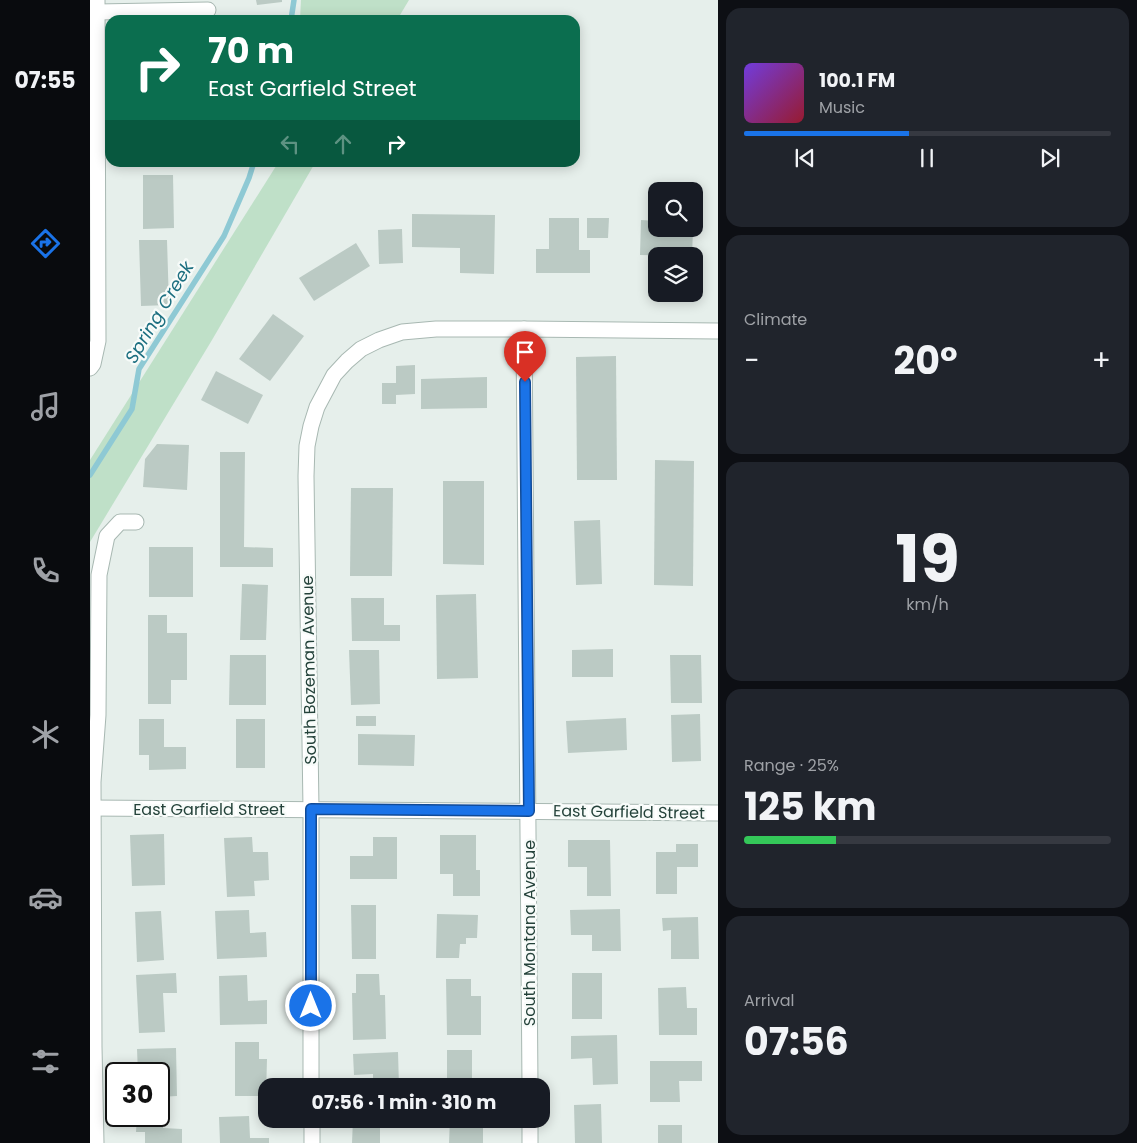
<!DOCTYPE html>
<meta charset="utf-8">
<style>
:root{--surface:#171b24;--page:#20242c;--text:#f1f3f6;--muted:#9ea1a6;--line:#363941;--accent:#1a73e8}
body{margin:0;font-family:Poppins,sans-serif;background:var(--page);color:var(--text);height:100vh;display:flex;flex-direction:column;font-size:19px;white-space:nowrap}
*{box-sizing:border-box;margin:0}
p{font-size:16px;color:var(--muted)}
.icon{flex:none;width:28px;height:28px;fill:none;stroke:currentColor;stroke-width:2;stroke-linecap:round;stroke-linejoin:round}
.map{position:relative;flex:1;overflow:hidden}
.details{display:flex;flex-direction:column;gap:8px;padding:8px;background:#0d0f14;width:419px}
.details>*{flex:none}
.banner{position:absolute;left:15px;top:15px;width:475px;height:152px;border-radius:15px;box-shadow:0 2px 12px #0003;background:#0b6e4f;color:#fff;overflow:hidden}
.tools{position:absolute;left:558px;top:182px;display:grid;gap:10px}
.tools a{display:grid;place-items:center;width:55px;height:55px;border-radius:10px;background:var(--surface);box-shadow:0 2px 12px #0003;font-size:25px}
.speed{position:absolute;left:15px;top:1062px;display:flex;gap:10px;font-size:25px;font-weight:700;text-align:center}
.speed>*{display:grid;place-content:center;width:65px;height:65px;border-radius:50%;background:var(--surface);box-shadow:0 2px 12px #0003;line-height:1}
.speed .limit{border:2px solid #111;border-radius:8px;background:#fff;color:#111}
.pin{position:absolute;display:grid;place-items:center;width:42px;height:42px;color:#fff;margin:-51px -21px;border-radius:50% 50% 50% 0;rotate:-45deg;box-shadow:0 0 5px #0007}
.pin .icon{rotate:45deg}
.me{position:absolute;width:55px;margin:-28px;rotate:0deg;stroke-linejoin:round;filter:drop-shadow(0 0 4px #0008)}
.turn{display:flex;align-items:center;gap:18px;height:105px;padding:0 20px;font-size:22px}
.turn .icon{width:65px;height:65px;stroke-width:2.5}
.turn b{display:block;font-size:35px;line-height:42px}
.lanes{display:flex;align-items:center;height:48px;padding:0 20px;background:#0003;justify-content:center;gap:25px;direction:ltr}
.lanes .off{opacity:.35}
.big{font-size:38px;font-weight:700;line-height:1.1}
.details .widget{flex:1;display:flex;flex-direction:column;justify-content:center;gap:8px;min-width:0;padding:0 18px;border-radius:15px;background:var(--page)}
.details .dial{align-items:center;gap:0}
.dial b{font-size:65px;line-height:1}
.song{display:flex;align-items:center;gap:15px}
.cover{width:60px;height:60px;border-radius:8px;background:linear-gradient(135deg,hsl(260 70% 55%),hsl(350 70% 35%))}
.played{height:5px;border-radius:2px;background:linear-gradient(90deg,var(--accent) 45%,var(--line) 45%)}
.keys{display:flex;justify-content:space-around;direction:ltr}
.heat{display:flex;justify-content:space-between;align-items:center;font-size:28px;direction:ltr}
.charge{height:8px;border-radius:4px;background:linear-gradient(90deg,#34c759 25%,var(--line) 0)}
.trip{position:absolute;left:168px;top:1078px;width:292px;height:50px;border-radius:15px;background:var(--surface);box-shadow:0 2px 12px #0003;font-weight:700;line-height:50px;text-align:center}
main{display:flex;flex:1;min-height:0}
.tabs{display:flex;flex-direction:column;width:90px;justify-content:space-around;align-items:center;background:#090b0e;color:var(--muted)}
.tabs .icon{width:35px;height:35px}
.tabs .active{color:var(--accent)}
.tabs b{font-size:22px;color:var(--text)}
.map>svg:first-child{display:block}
.green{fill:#bfe0c8}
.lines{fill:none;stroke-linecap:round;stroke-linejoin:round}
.stream{stroke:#8ec9d4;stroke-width:5.5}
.building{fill:#bbcac4}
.minor-casing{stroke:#a8b8b2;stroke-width:17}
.minor{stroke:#fff;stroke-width:15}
.route-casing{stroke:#114b97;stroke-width:12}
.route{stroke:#1a73e8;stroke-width:9}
.labels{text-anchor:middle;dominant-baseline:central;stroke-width:4.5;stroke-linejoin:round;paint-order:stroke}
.street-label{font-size:16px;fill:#24423a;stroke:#f7fbf9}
.water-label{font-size:18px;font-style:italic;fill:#1c6f80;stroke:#f7fbf9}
</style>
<main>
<nav class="tabs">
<b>07:55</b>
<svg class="icon active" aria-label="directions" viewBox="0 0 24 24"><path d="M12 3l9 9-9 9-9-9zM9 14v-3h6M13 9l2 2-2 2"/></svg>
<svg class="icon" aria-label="music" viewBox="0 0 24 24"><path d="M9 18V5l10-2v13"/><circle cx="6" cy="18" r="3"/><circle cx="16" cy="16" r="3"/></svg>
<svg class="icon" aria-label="phone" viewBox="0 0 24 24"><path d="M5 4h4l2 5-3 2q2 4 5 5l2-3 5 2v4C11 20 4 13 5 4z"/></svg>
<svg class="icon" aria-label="climate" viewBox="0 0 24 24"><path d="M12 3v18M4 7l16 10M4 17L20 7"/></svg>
<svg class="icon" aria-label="car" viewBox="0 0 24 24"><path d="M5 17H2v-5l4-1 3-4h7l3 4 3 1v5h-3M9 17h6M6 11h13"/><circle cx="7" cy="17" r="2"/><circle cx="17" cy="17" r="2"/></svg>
<svg class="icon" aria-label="filters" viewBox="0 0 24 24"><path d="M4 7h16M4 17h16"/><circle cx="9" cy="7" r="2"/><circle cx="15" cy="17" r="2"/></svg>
</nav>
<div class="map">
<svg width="629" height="1143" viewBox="0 0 629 1143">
<rect width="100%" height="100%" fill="#e6efeb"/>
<g class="green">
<polygon points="211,0 319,0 307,20 210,20"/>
<polygon points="188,163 225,163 122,340 0,542 0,460"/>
</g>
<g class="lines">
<g class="stream">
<polyline points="201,20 204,0"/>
<polyline points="0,475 42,409 49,369 134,236 159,178 164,162"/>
</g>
</g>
<g class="building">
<polygon points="166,0 192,0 192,2 167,5"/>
<polygon points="53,175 83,175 84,228 53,229"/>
<polygon points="322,214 405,215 404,274 370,273 370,248 322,247"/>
<polygon points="459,218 489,218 489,250 500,250 500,273 446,273 446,249 459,249"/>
<polygon points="497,218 519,218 518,238 497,238"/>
<polygon points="551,220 566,221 566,229 603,229 602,256 550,255"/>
<polygon points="312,229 313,263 289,264 288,230"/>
<polygon points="49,240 77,240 79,305 51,306"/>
<polygon points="266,243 280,266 224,301 209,278"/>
<polygon points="183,314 214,336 180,381 149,359"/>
<polygon points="526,356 527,480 487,480 486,357"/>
<polygon points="325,365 325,394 306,395 306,404 292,404 292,383 306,383 306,366"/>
<polygon points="126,371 173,395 158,424 111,400"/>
<polygon points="397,377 397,408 331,409 331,379"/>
<polygon points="67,444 99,445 97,490 53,487 55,459"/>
<polygon points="130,452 155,452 154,547 183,548 183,567 130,567"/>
<polygon points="565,460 604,461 603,586 564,585"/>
<polygon points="353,481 394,481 394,565 353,564"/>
<polygon points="261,488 303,488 302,576 260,576"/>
<polygon points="510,520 512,584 486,585 484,521"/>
<rect x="59" y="547" width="44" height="50"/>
<polygon points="152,584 178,585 176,640 150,640"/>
<polygon points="386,594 388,678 347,679 346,595"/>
<polygon points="261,598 294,598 294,625 310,625 310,641 262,641"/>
<polygon points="58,615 77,615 77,633 97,633 97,680 81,680 81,704 58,704"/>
<polygon points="523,649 523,677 482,677 482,650"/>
<polygon points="259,650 289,650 290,704 261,705"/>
<polygon points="140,655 176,655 176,705 139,705"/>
<polygon points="580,655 611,655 612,703 581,703"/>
<polygon points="610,714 611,761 582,762 581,715"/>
<rect x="266" y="716" width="20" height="10"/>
<polygon points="536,718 537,750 478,753 476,721"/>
<polygon points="49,719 74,719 74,747 96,747 96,769 59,770 59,755 49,755"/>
<rect x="146" y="719" width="29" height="49"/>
<polygon points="268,734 325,735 324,766 268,765"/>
<polygon points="74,834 75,885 42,886 40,835"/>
<polygon points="350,835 386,835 386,870 390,870 390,896 363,896 363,874 350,874"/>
<polygon points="162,837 163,852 178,852 179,880 164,881 165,896 137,897 134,838"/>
<polygon points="283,837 307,837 307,879 260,879 260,856 283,856"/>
<polygon points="478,840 520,840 521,896 497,896 497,867 478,867"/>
<polygon points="586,844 608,844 608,867 587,867 587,894 566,894 566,852 586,852"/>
<polygon points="261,905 286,905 286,959 262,959"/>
<polygon points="530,909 531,951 502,951 502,935 481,935 480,910"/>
<polygon points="159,910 160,933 176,932 177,957 127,959 125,911"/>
<polygon points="71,911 74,960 47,962 45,912"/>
<polygon points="347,914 388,915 387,938 376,938 376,944 370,944 369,958 346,958"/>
<polygon points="608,917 609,959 581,959 581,930 573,931 572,918"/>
<polygon points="86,973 87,993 73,993 75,1032 49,1033 46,975"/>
<rect x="482" y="973" width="30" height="46"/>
<polygon points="266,974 289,974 290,995 295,995 296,1039 263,1040 262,993 266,993"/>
<polygon points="157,975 158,1001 177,1000 177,1024 130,1025 129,976"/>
<polygon points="356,979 381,979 381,996 391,996 391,1035 357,1035"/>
<polygon points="596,987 597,1008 607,1008 607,1035 569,1035 568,988"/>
<polygon points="527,1035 528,1084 503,1085 502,1058 481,1059 481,1036"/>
<polygon points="145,1042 169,1042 169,1059 177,1059 176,1096 145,1096"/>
<polygon points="86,1048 87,1096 69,1097 69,1074 48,1074 47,1049"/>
<rect x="357" y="1050" width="25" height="36"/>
<polygon points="308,1052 309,1086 283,1086 283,1074 264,1075 263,1054"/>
<polygon points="560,1061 612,1061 612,1081 589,1081 590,1102 560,1102"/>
<polygon points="511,1104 512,1143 485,1143 484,1105"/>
<polygon points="69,1108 73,1108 73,1128 92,1129 92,1143 55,1143 55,1132 46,1132 47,1116 69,1116"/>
<polygon points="159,1116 160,1138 179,1138 179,1143 130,1143 129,1117"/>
<polygon points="263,1119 290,1119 290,1143 262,1143"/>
<polygon points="360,1119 393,1119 393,1143 359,1143"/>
<rect x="568" y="1125" width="24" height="18"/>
</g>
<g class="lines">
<defs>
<g id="minor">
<polyline points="7,12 118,10"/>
<polyline points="434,329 440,1086"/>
<polyline points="0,368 3,364 8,341 7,0"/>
<polyline points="0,808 629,813"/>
<polyline points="221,1086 221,809 216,476 217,446 221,426 227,407 244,375 257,361 271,349 289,340 312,332 346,329 434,329 629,331"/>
<polyline points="222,1119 222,1143"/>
<polyline points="440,1119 440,1143"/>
<polyline points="6,1143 4,1047 3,782 8,715 9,575 17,536 30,522 46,522"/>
</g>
</defs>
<use href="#minor" class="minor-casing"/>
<use href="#minor" class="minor"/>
</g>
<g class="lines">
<defs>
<polyline id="route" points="221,1006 221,809 439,811 435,382"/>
</defs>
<use href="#route" class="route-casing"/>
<use href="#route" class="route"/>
</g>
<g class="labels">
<g class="street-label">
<text transform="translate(219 670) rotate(-91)">South Bozeman Avenue</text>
<text x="119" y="809">East Garfield Street</text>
<text transform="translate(539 812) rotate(1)">East Garfield Street</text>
<text transform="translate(439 933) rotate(-90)">South Montana Avenue</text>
</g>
<g class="water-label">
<text transform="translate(69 312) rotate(-59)">Spring Creek</text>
</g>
</g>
</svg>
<div class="tools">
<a><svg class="icon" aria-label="search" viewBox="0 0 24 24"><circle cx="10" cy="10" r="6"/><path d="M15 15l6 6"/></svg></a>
<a><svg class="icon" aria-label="layers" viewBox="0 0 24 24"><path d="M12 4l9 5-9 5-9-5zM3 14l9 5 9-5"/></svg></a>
</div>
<div class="speed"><div class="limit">30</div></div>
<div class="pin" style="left:435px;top:382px;background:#d93025"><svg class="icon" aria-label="arrive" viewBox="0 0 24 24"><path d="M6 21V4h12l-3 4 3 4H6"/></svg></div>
<svg class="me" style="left:221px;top:1006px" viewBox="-20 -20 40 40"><circle r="17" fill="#1a73e8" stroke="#fff" stroke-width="3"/><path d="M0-11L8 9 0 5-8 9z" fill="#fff"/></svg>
<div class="trip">07:56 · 1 min · 310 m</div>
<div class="banner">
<div class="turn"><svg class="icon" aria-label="right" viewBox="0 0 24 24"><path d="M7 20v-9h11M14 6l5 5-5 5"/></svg><div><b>70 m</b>East Garfield Street</div></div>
<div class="lanes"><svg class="icon off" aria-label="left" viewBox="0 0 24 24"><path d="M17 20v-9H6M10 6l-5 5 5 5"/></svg><svg class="icon off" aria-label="ahead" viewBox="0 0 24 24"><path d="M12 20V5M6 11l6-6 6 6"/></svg><svg class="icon" aria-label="right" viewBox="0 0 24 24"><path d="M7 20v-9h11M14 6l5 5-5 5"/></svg></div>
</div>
</div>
<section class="details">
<div class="widget">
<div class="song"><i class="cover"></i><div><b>100.1 FM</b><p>Music</p></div></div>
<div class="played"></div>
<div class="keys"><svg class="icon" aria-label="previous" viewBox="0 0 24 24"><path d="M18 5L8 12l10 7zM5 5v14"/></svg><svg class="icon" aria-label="pause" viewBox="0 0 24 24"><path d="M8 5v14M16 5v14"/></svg><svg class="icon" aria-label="next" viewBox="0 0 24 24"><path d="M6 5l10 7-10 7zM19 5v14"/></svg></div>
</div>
<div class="widget"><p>Climate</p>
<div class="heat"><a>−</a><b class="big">20°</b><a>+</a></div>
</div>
<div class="widget dial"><b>19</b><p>km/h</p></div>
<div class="widget"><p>Range · 25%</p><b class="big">125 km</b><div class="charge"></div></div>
<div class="widget"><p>Arrival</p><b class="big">07:56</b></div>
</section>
</main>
